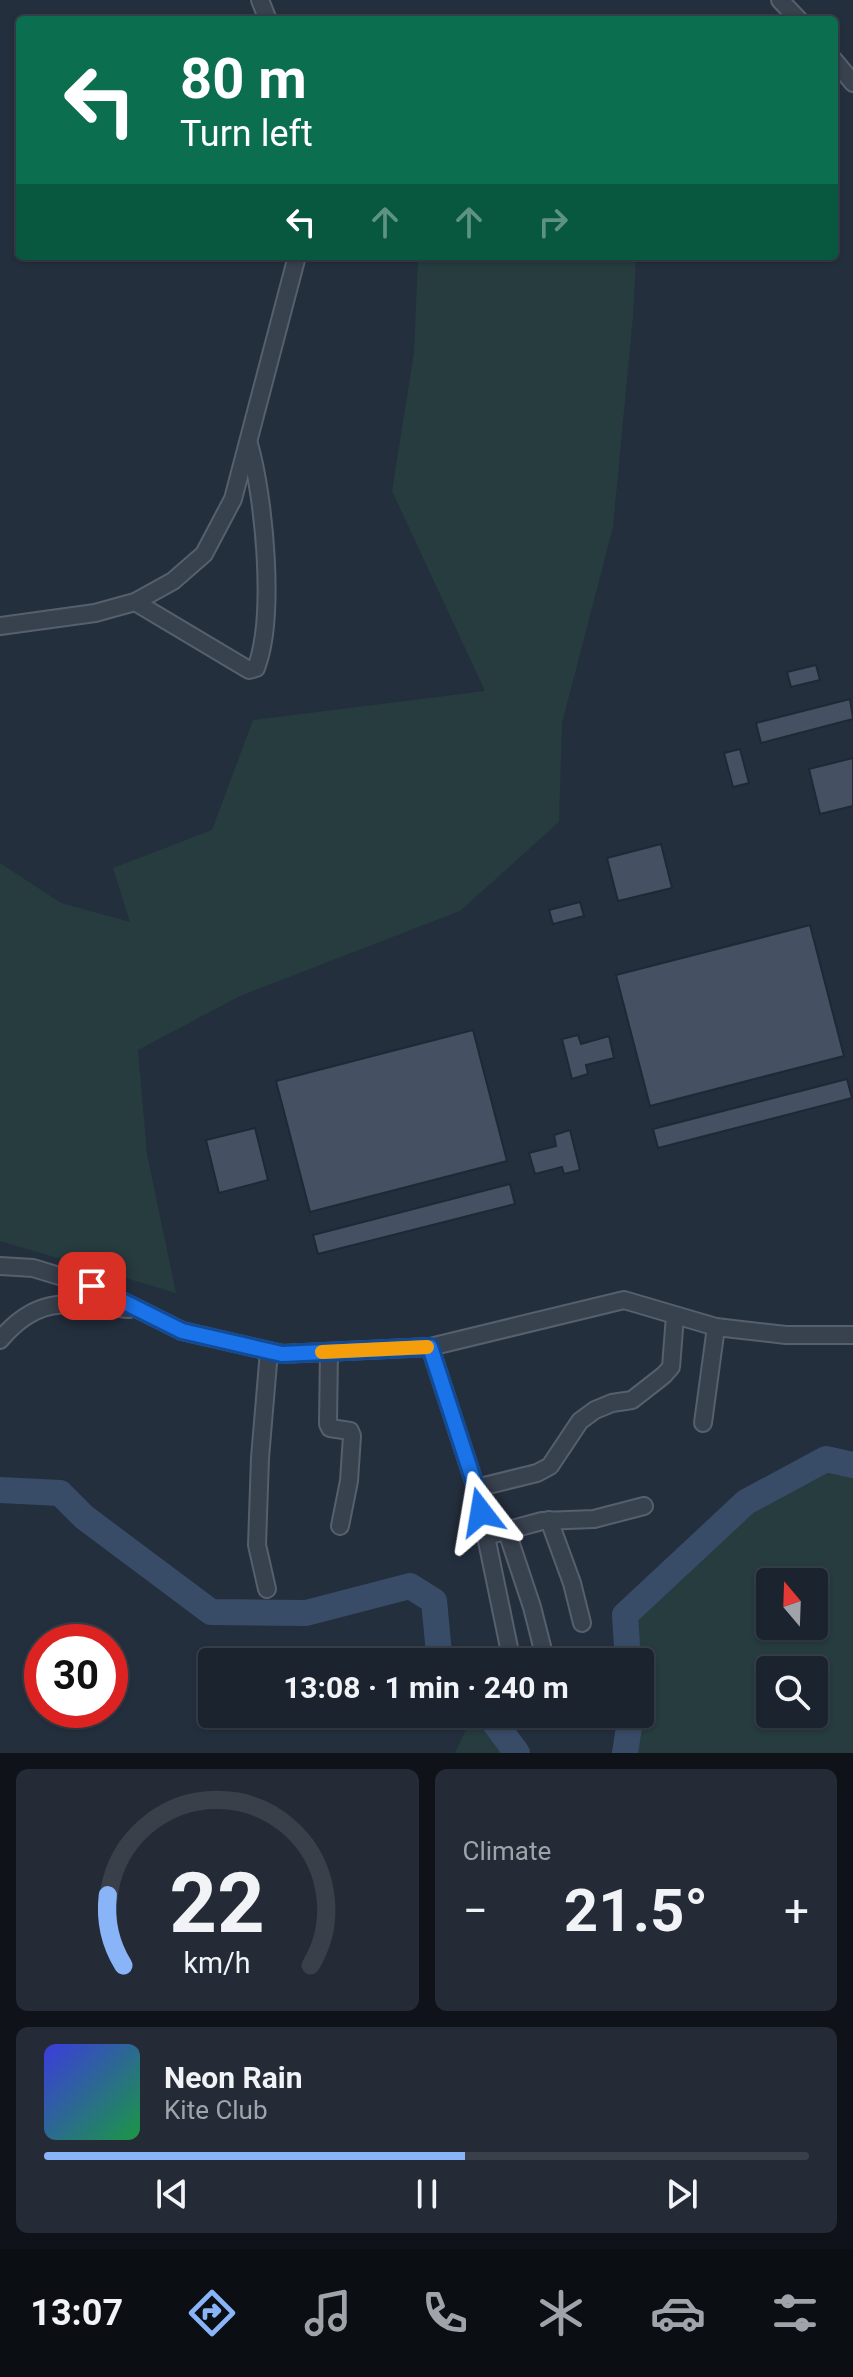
<!DOCTYPE html>
<meta charset="utf-8">
<style>
:root{--surface:#1b232e;--page:#242b36;--text:#f1f3f6;--muted:#a0a4aa;--line:#39404a;--accent:#8ab4f8}
body{margin:0;font-family:Roboto,sans-serif;background:var(--page);color:var(--text);height:100vh;display:flex;flex-direction:column;font-size:30px;white-space:nowrap}
*{box-sizing:border-box;margin:0}
p{font-size:26px;color:var(--muted)}
.icon{flex:none;width:44px;height:44px;fill:none;stroke:currentColor;stroke-width:2;stroke-linecap:round;stroke-linejoin:round}
.map{position:relative;height:1753px;overflow:hidden}
.sheet{display:flex;flex-direction:column;gap:16px;padding:16px;background:#0f1319;flex:1}
.sheet>*{flex:none}
.hud{position:absolute;left:16px;top:16px;width:822px;height:244px;border-radius:8px;box-shadow:0 2px 6px #0004,0 0 0 2px var(--line);background:#0b6e4f;color:#fff;overflow:hidden}
.needle{width:52px;rotate:341deg}
.buttons{position:absolute;left:756px;top:1568px;display:grid;gap:16px}
.buttons a{display:grid;place-items:center;width:72px;height:72px;border-radius:8px;background:var(--surface);box-shadow:0 2px 6px #0004,0 0 0 2px var(--line);font-size:40px}
.speed{position:absolute;left:24px;top:1624px;display:flex;gap:16px;font-size:40px;font-weight:700;text-align:center}
.speed>*{display:grid;place-content:center;width:104px;height:104px;border-radius:50%;background:var(--surface);box-shadow:0 2px 6px #0004,0 0 0 2px var(--line);line-height:1}
.speed .limit{border:12px solid #d22;background:#fff;color:#111}
.pin{position:absolute;display:grid;place-items:center;width:68px;height:68px;color:#fff;margin:-34px;border-radius:16px;box-shadow:0 4px 12px #0006}
.me{position:absolute;width:88px;margin:-44px;rotate:346deg;stroke-linejoin:round;filter:drop-shadow(0 0 6px #0008)}
.turn{display:flex;align-items:center;gap:28px;height:168px;padding:0 32px;font-size:36px}
.turn .icon{width:104px;height:104px;stroke-width:2.5}
.turn b{display:block;font-size:56px;line-height:68px}
.lanes{display:flex;align-items:center;height:76px;padding:0 32px;background:#0003;justify-content:center;gap:40px;direction:ltr}
.lanes .off{opacity:.35}
.big{font-size:60px;font-weight:700;line-height:1.1}
.sheet .tile{flex:1;display:flex;flex-direction:column;justify-content:center;gap:12px;min-width:0;padding:0 28px;border-radius:12px;background:var(--page)}
.sheet .dial{align-items:center;gap:0}
.dial svg{height:208px;overflow:visible;fill:none;stroke:var(--line);stroke-width:7;stroke-linecap:round;text-anchor:middle}
.dial text{fill:var(--text);stroke:none}
.song{display:flex;align-items:center;gap:24px}
.cover{width:96px;height:96px;border-radius:12px;background:linear-gradient(135deg,hsl(240 70% 55%),hsl(140 70% 35%))}
.played{height:8px;border-radius:4px;background:linear-gradient(90deg,var(--accent) 55%,var(--line) 55%)}
.keys{display:flex;justify-content:space-around;direction:ltr}
.heat{display:flex;justify-content:space-between;align-items:center;font-size:44px;direction:ltr}
.sheet .tiles{flex:1;display:grid;gap:16px;grid-template-columns:1fr 1fr}
.tile:last-child{grid-column:span 2}
.trip{position:absolute;left:198px;top:1648px;width:456px;height:80px;border-radius:8px;background:var(--surface);box-shadow:0 2px 6px #0004,0 0 0 2px var(--line);font-weight:700;line-height:80px;text-align:center}
.menu{display:flex;height:128px;justify-content:space-around;align-items:center;background:#0b0e12;color:var(--muted)}
.menu .icon{width:56px;height:56px}
.menu .current{color:var(--accent)}
.menu b{font-size:36px;color:var(--text)}
.map>svg:first-child{display:block}
.green{fill:#263c3f;fill-rule:evenodd}
.lines{fill:none;stroke-linecap:round;stroke-linejoin:round}
.river{stroke:#394c67;stroke-width:26}
.building{fill:#455162;stroke:#1f2835;stroke-width:2}
.minor-casing{stroke:#565f6c;stroke-width:20}
.minor{stroke:#38414e;stroke-width:16}
.route-casing{stroke:#114b97;stroke-width:20}
.route{stroke:#1a73e8;stroke-width:14}
.slow{stroke:#f59e0b;stroke-width:14}
</style>
<div class="map">
<svg width="853" height="1753" viewBox="0 0 853 1753">
<rect width="100%" height="100%" fill="#242f3e"/>
<g class="green">
<polygon points="418,256 636,256 633,316 613,527 562,723 559,822 460,911 240,996 138,1050 147,1154 176,1293 0,1241 0,863 61,903 130,922 113,868 212,830 253,720 485,691 392,491 414,353"/>
<path d="M826,1459L853,1465V1753H625L631,1714H640V1662H628L625,1615L746,1502ZM770,1582H814V1626H770ZM770,1670H814V1714H770Z"/>
<polygon points="473,1714 488,1714 517,1753 455,1753"/>
</g>
<g class="lines">
<g class="river">
<polyline points="0,1490 60,1493 84,1517 211,1612 306,1613 410,1586 434,1601 439,1653 447,1662"/>
<polyline points="628,1662 625,1615 746,1502 826,1459 853,1465"/>
<polyline points="488,1714 517,1753"/>
<polyline points="625,1753 631,1714"/>
</g>
</g>
<g class="building">
<polygon points="816,665 820,680 791,687 787,672"/>
<polygon points="850,699 853,719 761,743 756,723"/>
<polygon points="740,749 749,783 733,787 724,753"/>
<polygon points="853,758 853,806 820,814 809,769"/>
<polygon points="661,844 672,888 618,901 607,858"/>
<polygon points="580,902 584,916 553,924 549,910"/>
<polygon points="810,925 844,1056 650,1106 616,975"/>
<polygon points="473,1030 507,1161 310,1212 276,1081"/>
<polygon points="578,1035 581,1044 609,1036 614,1058 586,1065 588,1074 572,1079 562,1039"/>
<polygon points="847,1079 852,1098 658,1148 653,1129"/>
<polygon points="255,1128 268,1180 219,1193 206,1140"/>
<polygon points="570,1130 580,1170 564,1174 562,1167 535,1174 529,1153 556,1146 554,1135"/>
<polygon points="510,1184 515,1204 318,1254 313,1235"/>
</g>
<g class="lines">
<defs>
<g id="minor">
<polyline points="260,0 268,20"/>
<polyline points="780,0 799,20"/>
<polyline points="834,60 853,83"/>
<path d="M135,602L249,670L256,668C276,617 264,496 249,444"/>
<polyline points="0,626 95,613 135,602 173,581 204,554 233,499 297,256"/>
<polyline points="0,1266 33,1268 92,1286 182,1331 282,1354 430,1347 624,1300 716,1327 786,1335 853,1335"/>
<path d="M0,1340C40,1292 73,1304 129,1309"/>
<polyline points="430,1347 476,1488 512,1662"/>
<polyline points="329,1352 328,1424 330,1428 350,1431 352,1436 349,1481 340,1526"/>
<polyline points="703,1423 716,1327"/>
<polyline points="476,1488 537,1473 550,1466 580,1421 595,1410 612,1403 632,1400 664,1375 671,1367 675,1316"/>
<polyline points="549,1520 572,1583 582,1623"/>
<polyline points="506,1529 532,1607 546,1662"/>
<polyline points="486,1536 542,1521 594,1519 644,1506"/>
<polyline points="267,1589 257,1545 260,1458 269,1351"/>
<polyline points="555,1714 556,1720"/>
</g>
</defs>
<use href="#minor" class="minor-casing"/>
<use href="#minor" class="minor"/>
</g>
<g class="lines">
<defs>
<polyline id="route" points="92,1286 182,1331 282,1354 430,1347 476,1488 481,1512"/>
</defs>
<use href="#route" class="route-casing"/>
<use href="#route" class="route"/>
<polyline class="slow" points="322,1352 427,1347"/>
</g>
</svg>
<div class="buttons">
<a><svg class="needle" viewBox="-14 -14 28 28"><path d="M0-13l5 13h-10z" fill="#e53935"/><path d="M0 13l5-13h-10z" fill="#a0a4aa"/></svg></a>
<a><svg class="icon" aria-label="search" viewBox="0 0 24 24"><circle cx="10" cy="10" r="6"/><path d="M15 15l6 6"/></svg></a>
</div>
<div class="speed"><div class="limit">30</div></div>
<div class="pin" style="left:92px;top:1286px;background:#d93025"><svg class="icon" aria-label="arrive" viewBox="0 0 24 24"><path d="M6 21V4h12l-3 4 3 4H6"/></svg></div>
<svg class="me" style="left:481px;top:1512px" viewBox="-20 -20 40 40"><path d="M0-17L14 15 0 8-14 15z" fill="#1a73e8" stroke="#fff" stroke-width="4"/></svg>
<div class="trip">13:08 · 1 min · 240 m</div>
<div class="hud">
<div class="turn"><svg class="icon" aria-label="left" viewBox="0 0 24 24"><path d="M17 20v-9H6M10 6l-5 5 5 5"/></svg><div><b>80 m</b>Turn left</div></div>
<div class="lanes"><svg class="icon" aria-label="left" viewBox="0 0 24 24"><path d="M17 20v-9H6M10 6l-5 5 5 5"/></svg><svg class="icon off" aria-label="ahead" viewBox="0 0 24 24"><path d="M12 20V5M6 11l6-6 6 6"/></svg><svg class="icon off" aria-label="ahead" viewBox="0 0 24 24"><path d="M12 20V5M6 11l6-6 6 6"/></svg><svg class="icon off" aria-label="right" viewBox="0 0 24 24"><path d="M7 20v-9h11M14 6l5 5-5 5"/></svg></div>
</div>
</div>
<section class="sheet">
<div class="tiles">
<div class="tile dial"><svg viewBox="0 0 100 80">
<path d="M14 69A42 42 0 1 1 86 69"/>
<path d="M14 69A42 42 0 0 1 8 42" stroke="#8ab4f8"/>
<text x="50" y="56" font-size="32" font-weight="700">22</text>
<text x="50" y="72" font-size="11">km/h</text>
</svg></div>
<div class="tile"><p>Climate</p>
<div class="heat"><a>−</a><b class="big">21.5°</b><a>+</a></div>
</div>
<div class="tile">
<div class="song"><i class="cover"></i><div><b>Neon Rain</b><p>Kite Club</p></div></div>
<div class="played"></div>
<div class="keys"><svg class="icon" aria-label="previous" viewBox="0 0 24 24"><path d="M18 5L8 12l10 7zM5 5v14"/></svg><svg class="icon" aria-label="pause" viewBox="0 0 24 24"><path d="M8 5v14M16 5v14"/></svg><svg class="icon" aria-label="next" viewBox="0 0 24 24"><path d="M6 5l10 7-10 7zM19 5v14"/></svg></div>
</div>
</div>
</section>
<nav class="menu">
<b>13:07</b>
<svg class="icon current" aria-label="directions" viewBox="0 0 24 24"><path d="M12 3l9 9-9 9-9-9zM9 14v-3h6M13 9l2 2-2 2"/></svg>
<svg class="icon" aria-label="music" viewBox="0 0 24 24"><path d="M9 18V5l10-2v13"/><circle cx="6" cy="18" r="3"/><circle cx="16" cy="16" r="3"/></svg>
<svg class="icon" aria-label="phone" viewBox="0 0 24 24"><path d="M5 4h4l2 5-3 2q2 4 5 5l2-3 5 2v4C11 20 4 13 5 4z"/></svg>
<svg class="icon" aria-label="climate" viewBox="0 0 24 24"><path d="M12 3v18M4 7l16 10M4 17L20 7"/></svg>
<svg class="icon" aria-label="car" viewBox="0 0 24 24"><path d="M5 17H2v-5l4-1 3-4h7l3 4 3 1v5h-3M9 17h6M6 11h13"/><circle cx="7" cy="17" r="2"/><circle cx="17" cy="17" r="2"/></svg>
<svg class="icon" aria-label="filters" viewBox="0 0 24 24"><path d="M4 7h16M4 17h16"/><circle cx="9" cy="7" r="2"/><circle cx="15" cy="17" r="2"/></svg>
</nav>
